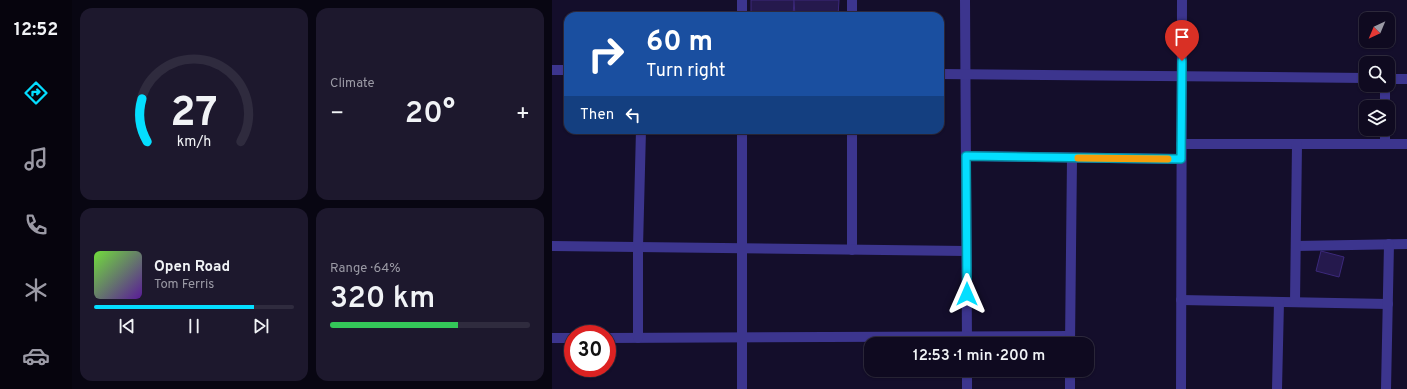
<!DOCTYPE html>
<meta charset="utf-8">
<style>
:root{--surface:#0f0a20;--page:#1d182d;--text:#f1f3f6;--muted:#9b9aa5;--line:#2f2b3e;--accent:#04deff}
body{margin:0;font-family:Overpass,sans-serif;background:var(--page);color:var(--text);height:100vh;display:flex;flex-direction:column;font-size:15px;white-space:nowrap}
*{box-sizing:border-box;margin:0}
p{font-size:13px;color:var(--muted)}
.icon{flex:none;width:22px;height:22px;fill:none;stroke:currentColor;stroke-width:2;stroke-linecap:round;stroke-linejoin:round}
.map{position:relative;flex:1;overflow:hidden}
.side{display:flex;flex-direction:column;gap:8px;padding:8px;background:#080612;width:480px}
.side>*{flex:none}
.top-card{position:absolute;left:12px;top:12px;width:380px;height:122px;border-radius:12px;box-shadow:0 1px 3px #0004,0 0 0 1px var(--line);background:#1a4fa0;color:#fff;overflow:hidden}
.needle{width:26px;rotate:224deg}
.buttons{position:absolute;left:807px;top:12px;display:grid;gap:8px}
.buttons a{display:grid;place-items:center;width:36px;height:36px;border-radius:8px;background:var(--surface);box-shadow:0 1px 3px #0004,0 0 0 1px var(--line);font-size:20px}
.speed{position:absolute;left:12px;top:325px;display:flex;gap:8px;font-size:20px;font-weight:700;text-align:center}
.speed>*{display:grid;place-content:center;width:52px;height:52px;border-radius:50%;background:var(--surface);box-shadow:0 1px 3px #0004,0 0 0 1px var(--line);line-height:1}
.speed .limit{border:6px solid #d22;background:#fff;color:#111}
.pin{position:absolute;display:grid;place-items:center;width:34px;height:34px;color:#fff;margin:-41px -17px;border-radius:50% 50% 50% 0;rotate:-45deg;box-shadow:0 0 4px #0007}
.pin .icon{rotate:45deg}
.me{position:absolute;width:44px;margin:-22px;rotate:0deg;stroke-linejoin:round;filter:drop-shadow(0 0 3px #0008)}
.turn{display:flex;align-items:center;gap:14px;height:84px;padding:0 16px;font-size:18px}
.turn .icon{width:52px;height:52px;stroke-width:2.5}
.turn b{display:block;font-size:28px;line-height:34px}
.then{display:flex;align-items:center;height:38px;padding:0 16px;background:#0003;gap:8px;font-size:15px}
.big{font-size:30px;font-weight:600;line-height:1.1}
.side .tile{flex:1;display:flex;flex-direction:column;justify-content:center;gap:6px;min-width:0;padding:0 14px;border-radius:12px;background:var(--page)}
.side .dial{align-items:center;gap:0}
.dial svg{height:104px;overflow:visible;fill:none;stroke:var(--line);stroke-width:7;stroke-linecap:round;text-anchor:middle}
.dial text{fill:var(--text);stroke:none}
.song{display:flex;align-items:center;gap:12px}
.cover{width:48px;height:48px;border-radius:6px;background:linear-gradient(135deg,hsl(100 70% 55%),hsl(270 70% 35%))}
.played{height:4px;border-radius:2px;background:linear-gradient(90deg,var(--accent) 80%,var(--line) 80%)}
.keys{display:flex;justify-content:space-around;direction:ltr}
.heat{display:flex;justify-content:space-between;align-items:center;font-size:22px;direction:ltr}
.charge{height:6px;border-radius:3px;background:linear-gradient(90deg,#34c759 64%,var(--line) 0)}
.side .tiles{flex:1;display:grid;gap:8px;grid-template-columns:repeat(2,1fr)}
.trip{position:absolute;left:312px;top:337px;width:230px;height:40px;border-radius:12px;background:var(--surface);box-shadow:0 1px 3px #0004,0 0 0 1px var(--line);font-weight:600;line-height:40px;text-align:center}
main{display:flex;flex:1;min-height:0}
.dock{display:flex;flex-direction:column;width:72px;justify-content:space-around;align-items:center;background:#06040d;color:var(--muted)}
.dock .icon{width:28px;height:28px}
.dock .selected{color:var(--accent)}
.dock b{font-size:18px;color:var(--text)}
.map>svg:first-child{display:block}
.building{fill:#25194d;stroke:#3c297b}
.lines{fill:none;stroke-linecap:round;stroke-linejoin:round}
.street{stroke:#3c358e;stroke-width:10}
.route-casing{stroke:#0390a6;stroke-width:10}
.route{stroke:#04deff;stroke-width:7}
.slow{stroke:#f59e0b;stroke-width:7}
</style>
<main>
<nav class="dock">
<b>12:52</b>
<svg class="icon selected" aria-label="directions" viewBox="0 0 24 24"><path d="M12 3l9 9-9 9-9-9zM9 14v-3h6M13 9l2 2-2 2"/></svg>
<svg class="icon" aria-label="music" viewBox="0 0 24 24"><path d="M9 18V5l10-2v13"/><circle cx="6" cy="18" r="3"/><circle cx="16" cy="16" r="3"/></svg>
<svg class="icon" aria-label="phone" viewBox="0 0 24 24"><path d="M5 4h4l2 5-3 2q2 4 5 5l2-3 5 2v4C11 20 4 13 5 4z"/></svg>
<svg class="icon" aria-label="climate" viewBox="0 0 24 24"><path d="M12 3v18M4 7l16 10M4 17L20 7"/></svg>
<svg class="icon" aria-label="car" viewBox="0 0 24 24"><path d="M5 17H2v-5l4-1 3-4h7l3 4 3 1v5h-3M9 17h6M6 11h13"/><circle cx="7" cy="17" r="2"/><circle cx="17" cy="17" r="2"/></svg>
</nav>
<section class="side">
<div class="tiles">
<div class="tile dial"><svg viewBox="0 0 100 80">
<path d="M14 69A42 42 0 1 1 86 69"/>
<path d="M14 69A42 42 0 0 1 10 36" stroke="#04deff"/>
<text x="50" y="56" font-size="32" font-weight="700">27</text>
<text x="50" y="72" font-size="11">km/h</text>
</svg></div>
<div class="tile"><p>Climate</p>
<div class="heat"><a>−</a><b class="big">20°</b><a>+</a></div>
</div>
<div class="tile">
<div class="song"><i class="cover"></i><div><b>Open Road</b><p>Tom Ferris</p></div></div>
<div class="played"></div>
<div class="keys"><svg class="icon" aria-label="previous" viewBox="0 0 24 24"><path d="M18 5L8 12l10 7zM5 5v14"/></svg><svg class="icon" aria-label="pause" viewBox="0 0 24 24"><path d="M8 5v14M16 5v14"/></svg><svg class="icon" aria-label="next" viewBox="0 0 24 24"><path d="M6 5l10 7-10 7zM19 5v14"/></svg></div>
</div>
<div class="tile"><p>Range · 64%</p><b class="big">320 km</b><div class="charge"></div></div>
</div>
</section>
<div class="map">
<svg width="855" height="389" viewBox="0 0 855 389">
<rect width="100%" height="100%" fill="#140e2b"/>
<g class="building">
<polygon points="199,0 242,0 241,16 199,16"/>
<polygon points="242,0 287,0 286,16 243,16"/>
<polygon points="769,251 792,257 787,277 764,271"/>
</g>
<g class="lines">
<g class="street">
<polyline points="300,0 300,16"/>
<polyline points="413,0 415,344"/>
<polyline points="190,16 190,0"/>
<polyline points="0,70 16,70"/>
<polyline points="388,74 814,78"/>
<polyline points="836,79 855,79"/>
<polyline points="833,85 833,107"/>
<polyline points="833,129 833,144"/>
<polyline points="300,130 300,250"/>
<polyline points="629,144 855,144"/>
<polyline points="414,156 629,159"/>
<polyline points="0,246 414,251"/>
<polyline points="744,246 855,244"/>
<polyline points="629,300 836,304"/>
<polyline points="743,302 745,144"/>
<polyline points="0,338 21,338"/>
<polyline points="55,338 518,336"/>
<polyline points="86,338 86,247 89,130"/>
<polyline points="518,344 520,158"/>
<polyline points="415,370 415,389"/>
<polyline points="190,389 190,130"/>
<polyline points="518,389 518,370"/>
<polyline points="629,389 630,0"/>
<polyline points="725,389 727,302"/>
<polyline points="834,389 837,244"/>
</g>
</g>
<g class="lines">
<defs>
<polyline id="route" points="415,294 414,156 629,159 630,61"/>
</defs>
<use href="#route" class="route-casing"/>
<use href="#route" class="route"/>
<polyline class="slow" points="526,158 616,159"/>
</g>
</svg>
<div class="buttons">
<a><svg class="needle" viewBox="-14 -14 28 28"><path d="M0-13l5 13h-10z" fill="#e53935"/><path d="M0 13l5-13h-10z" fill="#9b9aa5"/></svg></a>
<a><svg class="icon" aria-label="search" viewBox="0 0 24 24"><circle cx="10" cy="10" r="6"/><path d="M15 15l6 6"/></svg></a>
<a><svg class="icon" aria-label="layers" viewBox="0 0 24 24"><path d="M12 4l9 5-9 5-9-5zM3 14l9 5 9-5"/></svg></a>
</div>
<div class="speed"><div class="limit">30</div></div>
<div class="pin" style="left:630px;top:61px;background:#d93025"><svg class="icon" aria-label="arrive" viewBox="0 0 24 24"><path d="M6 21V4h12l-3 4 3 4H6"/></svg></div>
<svg class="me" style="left:415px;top:294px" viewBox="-20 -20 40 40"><path d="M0-17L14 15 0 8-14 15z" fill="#04deff" stroke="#fff" stroke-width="4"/></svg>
<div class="trip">12:53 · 1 min · 200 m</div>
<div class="top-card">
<div class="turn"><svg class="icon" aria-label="right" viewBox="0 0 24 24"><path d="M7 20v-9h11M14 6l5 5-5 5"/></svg><div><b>60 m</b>Turn right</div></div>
<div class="then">Then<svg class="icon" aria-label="left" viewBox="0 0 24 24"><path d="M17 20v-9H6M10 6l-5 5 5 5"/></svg></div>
</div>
</div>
</main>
